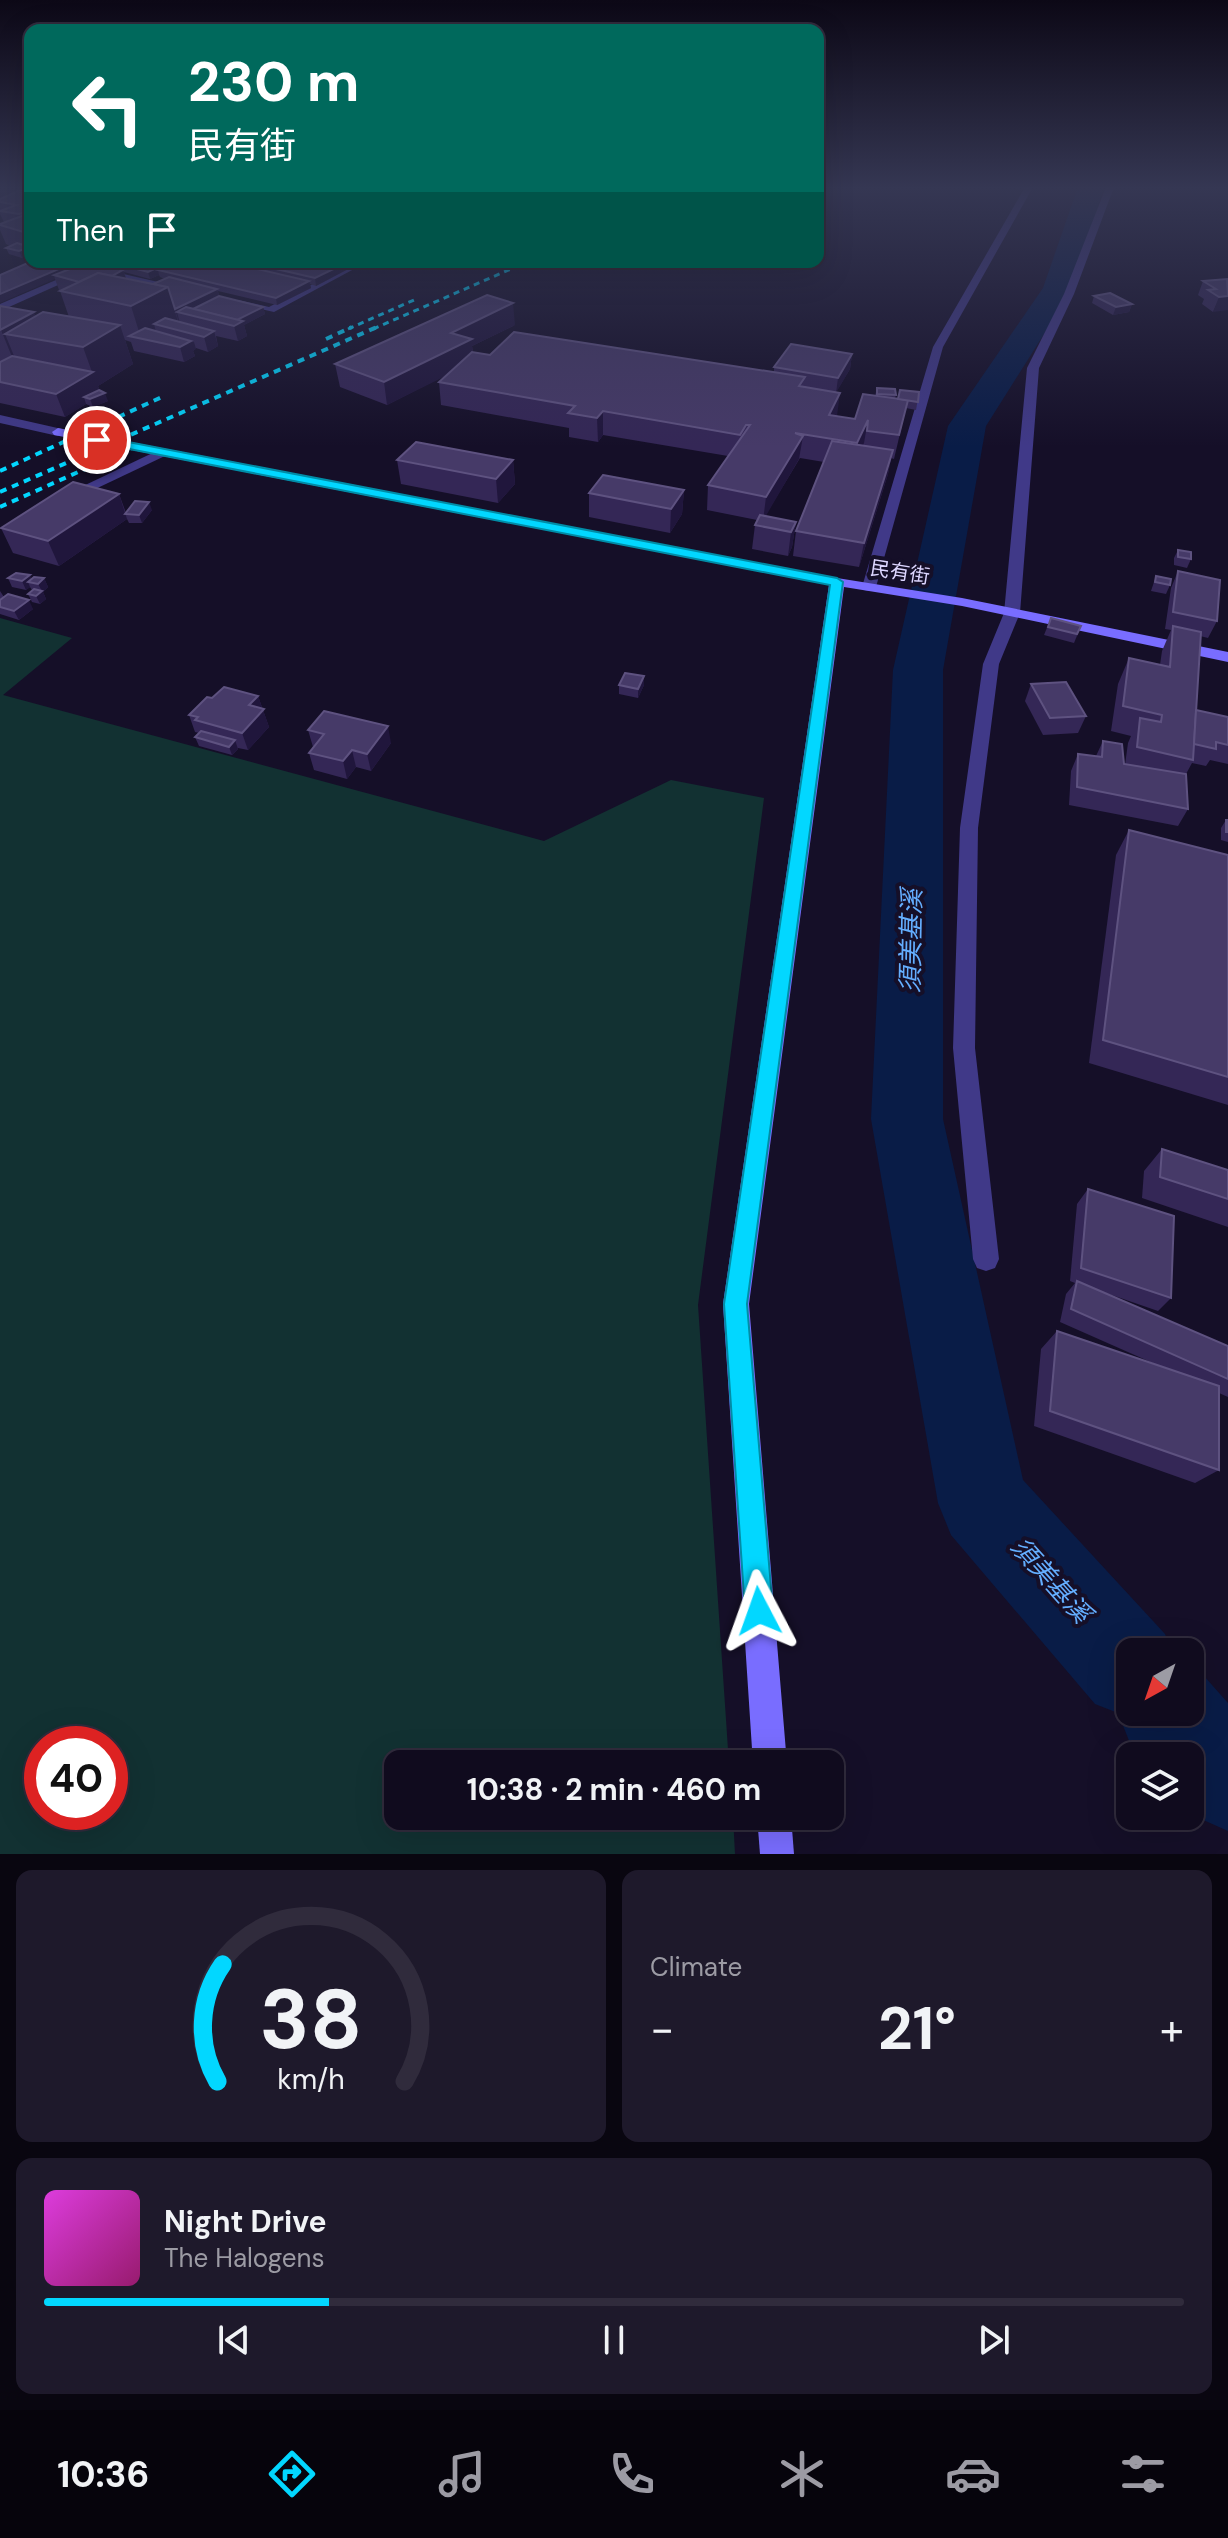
<!DOCTYPE html>
<meta charset="utf-8">
<style>
:root{--surface:#100b1e;--page:#1e192b;--text:#f1f3f6;--muted:#9c9ba4;--line:#302b3c;--accent:#02d7ff}
body{margin:0;font-family:"DM Sans","Noto Sans TC",sans-serif;background:var(--page);color:var(--text);height:100vh;display:flex;flex-direction:column;font-size:30px;white-space:nowrap}
*{box-sizing:border-box;margin:0}
p{font-size:26px;color:var(--muted)}
.icon{flex:none;width:44px;height:44px;fill:none;stroke:currentColor;stroke-width:2;stroke-linecap:round;stroke-linejoin:round}
.map{position:relative;height:1854px;overflow:hidden}
.details{display:flex;flex-direction:column;gap:16px;padding:16px;background:#090610;flex:1}
.details>*{flex:none}
.hud{position:absolute;left:24px;top:24px;width:800px;height:244px;border-radius:16px;box-shadow:0 8px 32px #0002,0 0 0 2px var(--line);background:#00695c;color:#fff;overflow:hidden}
.needle{width:52px;rotate:220deg}
.controls{position:absolute;left:1116px;top:1638px;display:grid;gap:16px}
.controls a{display:grid;place-items:center;width:88px;height:88px;border-radius:16px;background:var(--surface);box-shadow:0 8px 32px #0002,0 0 0 2px var(--line);font-size:40px}
.speed{position:absolute;left:24px;top:1726px;display:flex;gap:16px;font-size:40px;font-weight:700;text-align:center}
.speed>*{display:grid;place-content:center;width:104px;height:104px;border-radius:50%;background:var(--surface);box-shadow:0 8px 32px #0002,0 0 0 2px var(--line);line-height:1}
.speed .limit{border:12px solid #d22;background:#fff;color:#111}
.pin{position:absolute;display:grid;place-items:center;width:68px;height:68px;color:#fff;margin:-34px;border:4px solid #fff;border-radius:50%;box-shadow:0 2px 8px #0007}
.me{position:absolute;width:88px;margin:-44px;rotate:356deg;stroke-linejoin:round;filter:drop-shadow(0 0 6px #0008)}
.turn{display:flex;align-items:center;gap:28px;height:168px;padding:0 32px;font-size:36px}
.turn .icon{width:104px;height:104px;stroke-width:2.5}
.turn b{display:block;font-size:56px;line-height:68px}
.then{display:flex;align-items:center;height:76px;padding:0 32px;background:#0003;gap:16px;font-size:30px}
.big{font-size:60px;font-weight:700;line-height:1.1}
.details .tile{flex:1;display:flex;flex-direction:column;justify-content:center;gap:12px;min-width:0;padding:0 28px;border-radius:16px;background:var(--page)}
.details .dial{align-items:center;gap:0}
.dial svg{height:208px;overflow:visible;fill:none;stroke:var(--line);stroke-width:7;stroke-linecap:round;text-anchor:middle}
.dial text{fill:var(--text);stroke:none}
.song{display:flex;align-items:center;gap:24px}
.cover{width:96px;height:96px;border-radius:12px;background:linear-gradient(135deg,hsl(300 70% 55%),hsl(320 70% 35%))}
.played{height:8px;border-radius:4px;background:linear-gradient(90deg,var(--accent) 25%,var(--line) 25%)}
.keys{display:flex;justify-content:space-around;direction:ltr}
.heat{display:flex;justify-content:space-between;align-items:center;font-size:44px;direction:ltr}
.details .tiles{flex:1;display:grid;gap:16px;grid-template-columns:1fr 1fr}
.tile:last-child{grid-column:span 2}
.trip{position:absolute;left:384px;top:1750px;width:460px;height:80px;border-radius:16px;background:var(--surface);box-shadow:0 8px 32px #0002,0 0 0 2px var(--line);font-weight:700;line-height:80px;text-align:center}
.tab-bar{display:flex;height:128px;justify-content:space-around;align-items:center;background:#06040c;color:var(--muted)}
.tab-bar .icon{width:56px;height:56px}
.tab-bar .selected{color:var(--accent)}
.tab-bar b{font-size:36px;color:var(--text)}
.map>svg:first-child{display:block}
.green{fill:#123132;fill-rule:evenodd}
.lines{fill:none;stroke-linecap:round;stroke-linejoin:round}
.river{fill:#091c47;fill-rule:evenodd}
.lane{fill:#403988;fill-rule:evenodd}
.street{fill:#403988;fill-rule:evenodd}
.secondary{fill:#796dff;fill-rule:evenodd}
.rail-far1{stroke:#02d7ff;stroke-width:3;stroke-dasharray:6 5;stroke-linecap:butt}
.rail{stroke:#02d7ff;stroke-width:4;stroke-dasharray:7 6;stroke-linecap:butt}
.wall{fill:#342756;fill-rule:evenodd}
.shaded-wall{fill:#20163c}
.building{fill:#463a68;stroke:#5e5280;stroke-width:2}
.route{fill:#02d7ff;stroke:#018ca6;stroke-width:2}
.labels{text-anchor:middle;dominant-baseline:central;stroke-width:8;stroke-linejoin:round;paint-order:stroke}
.far-street-label{font-size:20px;fill:#ddd6ff;stroke:#150f28}
.water-label{font-size:26px;font-style:italic;fill:#64aeff;stroke:#150f28}
</style>
<div class="map">
<svg width="1228" height="1854" viewBox="0 0 1228 1854">
<rect width="100%" height="100%" fill="#150f28"/>
<path class="green" d="M0,618L72,638L3,695L544,841L671,780L764,798L698,1305L729,1764H398V1816H733L735,1854H0ZM42,1744H110V1812H42Z"/>
<g class="lines">
<polygon class="river" points="1078,187 1104,187 1073,288 986,426 943,670 943,1119 1023,1480 1165,1634 1172,1652 1130,1652 1130,1712 1190,1712 1190,1671 1204,1676 1228,1703 1228,1831 1190,1814 1190,1756 1140,1756 1132,1748 1118,1713 1095,1704 951,1535 938,1503 871,1119 893,670 948,426 1043,288"/>
<g class="lane">
<polygon points="1025,187 1033,187 943,347 876,587 869,591 864,590 862,587 933,347"/>
<polygon points="1106,187 1114,187 1074,294 1039,368 1020,613 999,664 978,828 975,1048 999,1259 995,1268 986,1271 977,1268 973,1259 953,1048 960,828 983,664 1004,613 1027,368 1064,294"/>
</g>
<g class="street">
<polygon points="355,262 367,262 274,312 233,303 238,300 269,307"/>
<polygon points="102,269 184,288 185,290 180,293 99,274"/>
<polygon points="77,271 85,273 0,311 0,304"/>
<polygon points="0,415 62,429 64,432 58,436 0,423"/>
<polygon points="163,448 169,452 167,455 70,501 58,498"/>
</g>
<g class="secondary">
<polygon points="58,428 837,578 962,598 1228,652 1228,662 962,606 844,587 749,1304 787,1764 753,1764 723,1304 829,585 54,435 52,432"/>
<polygon points="757,1816 791,1816 794,1854 760,1854"/>
</g>
<g class="rail-far1">
<polyline points="348,329 414,300"/>
<polyline points="373,329 527,262"/>
</g>
<g class="rail">
<polyline points="326,339 352,327"/>
<polyline points="0,471 162,397"/>
<polyline points="0,492 377,327"/>
<polyline points="0,507 134,447"/>
</g>
</g>
<g class="wall">
<polygon points="30,187 30,255 22,258 9,254 6,248 10,246 6,244 0,230 0,224 4,222 0,214 0,199"/>
<path d="M30,262H93L86,266L110,268L109,262H349L350,268L316,286L310,284L311,288L277,305L218,291L219,296L263,307L265,314L244,325L247,336L238,341L216,336L218,346L208,352L196,348L193,351L195,356L184,362L134,351L131,342L125,340L133,364L98,386L100,391L108,401L93,407L86,404L65,417L0,403V306L36,317H69L60,291L61,290H59L55,279L1,274ZM124,272L150,279L159,275L160,277L165,279L153,284L126,278Z"/>
<polygon points="1228,279 1213,312 1202,304 1204,299 1198,295 1203,281"/>
<polygon points="1094,296 1132,304 1129,312 1113,315 1092,303"/>
<polygon points="515,325 472,346 473,352 490,355 774,372 774,367 852,354 850,369 836,392 836,416 855,419 875,396 877,388 896,395 895,398 898,399 919,392 916,410 906,408 894,459 891,458 888,474 859,567 793,556 796,531 824,462 800,458 765,516 796,522 792,547 788,556 752,549 755,525 757,520 707,510 708,485 728,456 603,435 598,442 569,437 569,428 441,405 439,382 446,375 387,405 340,387 335,364"/>
<polygon points="397,460 513,460 515,484 498,503 401,484"/>
<polygon points="684,490 682,514 670,533 589,517 589,493"/>
<polygon points="119,494 126,513 152,510 142,523 129,523 127,519 59,566 13,553 1,528"/>
<polygon points="1178,550 1191,559 1187,568 1174,565 1174,558"/>
<polygon points="1178,571 1217,621 1208,638 1200,636 1196,710 1228,717 1228,764 1210,760 1206,766 1192,763 1186,774 1188,809 1178,826 1069,805 1071,771 1078,754 1096,756 1103,741 1125,765 1128,743 1131,736 1111,731 1118,684 1129,658 1160,665 1162,651 1171,630 1165,629 1171,588"/>
<polygon points="30,575 31,579 44,578 48,587 43,592 46,599 40,604 32,602 28,594 32,590 30,587 26,590 12,587 8,578"/>
<polygon points="1156,576 1170,585 1166,594 1151,591"/>
<polygon points="0,591 4,597 33,609 19,620 0,614"/>
<polygon points="1051,618 1081,626 1074,643 1044,635"/>
<polygon points="1031,684 1086,716 1078,733 1043,735 1025,701"/>
<polygon points="619,685 644,685 638,698 619,694"/>
<polygon points="258,696 269,727 248,750 238,748 238,749 232,755 199,746 195,737 199,733 195,732 189,715 212,698"/>
<polygon points="308,730 391,743 371,771 356,767 347,779 314,770 309,753 313,747"/>
<polygon points="1226,820 1228,820 1228,842 1221,840 1221,828"/>
<polygon points="1129,830 1228,855 1228,1105 1089,1063 1116,855"/>
<polygon points="1162,1149 1228,1170 1228,1227 1142,1198 1144,1171"/>
<polygon points="1088,1189 1171,1298 1158,1311 1103,1292 1228,1346 1228,1397 1219,1393 1219,1470 1195,1483 1034,1426 1041,1349 1057,1331 1155,1364 1060,1322 1066,1294 1075,1283 1070,1281 1077,1204"/>
</g>
<g class="shaded-wall">
<polygon points="0,187 30,187 30,194 0,198"/>
<polygon points="30,247 30,255 22,258 19,251"/>
<polygon points="75,262 93,263 60,277 54,275 55,279 0,303 0,294"/>
<polygon points="170,262 188,262 158,270 159,275 150,279 148,272"/>
<polygon points="348,262 349,262 350,268 316,286 315,278"/>
<polygon points="123,270 128,285 93,285"/>
<polygon points="309,281 311,288 277,305 276,298"/>
<polygon points="168,287 179,325 154,324 157,336 141,338 131,306"/>
<polygon points="217,289 221,303 177,312 180,323 179,324 175,309"/>
<polygon points="1228,296 1228,310 1213,312 1219,297"/>
<polygon points="513,303 515,325 472,346 474,362 387,405 384,382 451,333"/>
<polygon points="1132,304 1129,312 1113,315 1116,307"/>
<polygon points="263,307 265,314 244,325 247,336 238,341 234,326 229,324"/>
<polygon points="34,312 45,341 5,334 19,368 17,369 1,330"/>
<polygon points="120,325 133,364 98,386 101,394 105,393 108,401 93,407 90,399 84,397 86,404 65,417 56,394 92,372 83,347"/>
<polygon points="214,331 218,346 208,352 204,337"/>
<polygon points="191,341 194,342 196,349 193,351 195,356 184,362 180,347"/>
<polygon points="852,354 850,369 836,393 838,378"/>
<polygon points="840,393 837,416 829,415"/>
<polygon points="603,411 603,435 598,442 597,418"/>
<polygon points="868,420 864,443 853,467 857,443"/>
<polygon points="803,436 799,459 763,521 766,497"/>
<polygon points="893,450 888,474 859,567 864,543"/>
<polygon points="513,460 515,484 498,503 496,479"/>
<polygon points="684,490 682,514 670,533 671,509"/>
<polygon points="119,494 127,519 59,566 48,541"/>
<polygon points="149,502 152,510 142,523 139,515"/>
<polygon points="796,522 792,547 788,556 791,532"/>
<polygon points="30,575 33,583 28,582 30,587 26,590 22,581"/>
<polygon points="44,578 48,587 43,592 46,599 40,604 36,596 42,591 38,584"/>
<polygon points="29,600 33,609 19,620 14,611"/>
<polygon points="644,676 644,685 638,698 638,689"/>
<polygon points="258,696 269,727 248,750 242,733 249,705"/>
<polygon points="388,726 391,743 371,771 367,754"/>
<polygon points="235,740 238,749 232,755 229,747"/>
<polygon points="352,750 356,767 347,779 343,761"/>
</g>
<g class="building">
<polygon points="27,187 30,187 30,211 19,214 0,211 16,205 0,202 0,199"/>
<polygon points="30,213 30,234 0,225 0,224"/>
<polygon points="17,243 30,247 19,251 6,248"/>
<polygon points="30,262 75,262 0,294 0,275"/>
<polygon points="110,262 170,262 148,272"/>
<polygon points="176,262 227,262 309,281 276,298 158,270"/>
<polygon points="246,262 348,262 315,278"/>
<polygon points="101,265 123,270 112,276 98,273 79,282 54,275 78,266"/>
<polygon points="98,273 168,287 131,306 60,291"/>
<polygon points="169,277 217,289 175,309 168,287 153,284"/>
<polygon points="1227,279 1228,296 1219,297 1208,290 1216,289 1203,281"/>
<polygon points="1110,293 1132,304 1116,307 1094,296"/>
<polygon points="487,295 513,303 451,333 472,339 384,382 335,364"/>
<polygon points="219,296 263,307 237,320 193,309"/>
<polygon points="0,306 34,312 0,330"/>
<polygon points="186,307 243,321 234,326 177,312"/>
<polygon points="43,312 120,325 83,347 5,334"/>
<polygon points="165,318 214,331 204,337 154,324"/>
<polygon points="145,328 191,341 180,347 129,336"/>
<polygon points="514,332 805,377 799,386 840,393 829,415 855,419 863,394 908,400 899,435 867,431 868,420 857,443 795,433 803,436 766,497 708,485 750,425 746,425 740,435 603,411 597,418 568,413 575,406 439,382 472,352 490,355"/>
<polygon points="791,344 852,354 838,378 774,367"/>
<polygon points="12,356 93,372 56,394 0,382 0,362"/>
<polygon points="877,388 895,389 896,395 877,394"/>
<polygon points="99,390 105,393 90,399 84,397"/>
<polygon points="900,390 919,392 918,402 898,399"/>
<polygon points="832,441 893,450 864,543 796,531"/>
<polygon points="416,442 513,460 496,479 397,460"/>
<polygon points="603,475 684,490 671,509 589,493"/>
<polygon points="73,482 119,494 48,541 1,528"/>
<polygon points="135,501 149,502 139,515 125,514"/>
<polygon points="760,515 796,522 791,532 755,525"/>
<polygon points="1178,550 1191,552 1191,559 1178,557"/>
<polygon points="1178,571 1220,580 1217,621 1173,612"/>
<polygon points="16,573 30,575 22,581 8,578"/>
<polygon points="1156,576 1171,579 1170,585 1155,582"/>
<polygon points="34,577 44,578 38,584 28,582"/>
<polygon points="34,589 42,591 36,596 28,594"/>
<polygon points="8,594 29,600 14,611 0,607 0,600"/>
<polygon points="1051,618 1081,626 1077,634 1048,627"/>
<polygon points="1173,626 1201,632 1193,760 1137,747 1140,718 1161,722 1162,715 1123,706 1129,658 1170,667"/>
<polygon points="625,673 644,676 638,689 619,685"/>
<polygon points="1066,682 1086,716 1050,718 1031,684"/>
<polygon points="224,687 258,696 249,705 264,709 242,733 195,720 198,717 189,715 207,697 212,698"/>
<polygon points="1196,710 1228,717 1228,745 1216,742 1216,749 1194,744"/>
<polygon points="324,711 388,726 367,754 352,750 343,761 309,753 324,734 308,730"/>
<polygon points="201,731 235,740 229,747 195,737"/>
<polygon points="1103,741 1122,744 1124,764 1186,774 1188,809 1077,787 1078,754 1102,757"/>
<rect x="1226" y="820" width="2" height="12"/>
<polygon points="1129,830 1228,855 1228,1077 1103,1040"/>
<polygon points="1162,1149 1228,1170 1228,1199 1160,1177"/>
<polygon points="1088,1189 1174,1216 1171,1298 1081,1268"/>
<polygon points="1077,1281 1228,1346 1228,1379 1071,1309"/>
<polygon points="1057,1331 1219,1386 1219,1470 1050,1411"/>
</g>
<linearGradient id="sky" x2="0" y2="1"><stop stop-color="#0c0816"/><stop offset="0.42" stop-color="#353753"/><stop offset="1" stop-color="#353753" stop-opacity="0"/></linearGradient>
<rect width="1228" height="447" fill="url(#sky)"/>
<polygon class="route" points="97,436 837,578 843,582 747,1304 773,1611 769,1621 759,1625 749,1621 745,1611 724,1304 830,585 93,442 93,437"/>
<g class="labels">
<g class="far-street-label">
<text transform="translate(900 572) rotate(9)">民有街</text>
</g>
<g class="water-label">
<text transform="translate(911 941) rotate(-89)">須美基溪</text>
<text transform="translate(1051 1580) rotate(48)">須美基溪</text>
</g>
</g>
</svg>
<div class="controls">
<a><svg class="needle" viewBox="-14 -14 28 28"><path d="M0-13l5 13h-10z" fill="#e53935"/><path d="M0 13l5-13h-10z" fill="#9c9ba4"/></svg></a>
<a><svg class="icon" aria-label="layers" viewBox="0 0 24 24"><path d="M12 4l9 5-9 5-9-5zM3 14l9 5 9-5"/></svg></a>
</div>
<div class="speed"><div class="limit">40</div></div>
<div class="pin" style="left:97px;top:440px;background:#d93025"><svg class="icon" aria-label="arrive" viewBox="0 0 24 24"><path d="M6 21V4h12l-3 4 3 4H6"/></svg></div>
<svg class="me" style="left:759px;top:1611px" viewBox="-20 -20 40 40"><path d="M0-17L14 15 0 8-14 15z" fill="#02d7ff" stroke="#fff" stroke-width="4"/></svg>
<div class="trip">10:38 · 2 min · 460 m</div>
<div class="hud">
<div class="turn"><svg class="icon" aria-label="left" viewBox="0 0 24 24"><path d="M17 20v-9H6M10 6l-5 5 5 5"/></svg><div><b>230 m</b>民有街</div></div>
<div class="then">Then<svg class="icon" aria-label="arrive" viewBox="0 0 24 24"><path d="M6 21V4h12l-3 4 3 4H6"/></svg></div>
</div>
</div>
<section class="details">
<div class="tiles">
<div class="tile dial"><svg viewBox="0 0 100 80">
<path d="M14 69A42 42 0 1 1 86 69"/>
<path d="M14 69A42 42 0 0 1 16 24" stroke="#02d7ff"/>
<text x="50" y="56" font-size="32" font-weight="700">38</text>
<text x="50" y="72" font-size="11">km/h</text>
</svg></div>
<div class="tile"><p>Climate</p>
<div class="heat"><a>−</a><b class="big">21°</b><a>+</a></div>
</div>
<div class="tile">
<div class="song"><i class="cover"></i><div><b>Night Drive</b><p>The Halogens</p></div></div>
<div class="played"></div>
<div class="keys"><svg class="icon" aria-label="previous" viewBox="0 0 24 24"><path d="M18 5L8 12l10 7zM5 5v14"/></svg><svg class="icon" aria-label="pause" viewBox="0 0 24 24"><path d="M8 5v14M16 5v14"/></svg><svg class="icon" aria-label="next" viewBox="0 0 24 24"><path d="M6 5l10 7-10 7zM19 5v14"/></svg></div>
</div>
</div>
</section>
<nav class="tab-bar">
<b>10:36</b>
<svg class="icon selected" aria-label="directions" viewBox="0 0 24 24"><path d="M12 3l9 9-9 9-9-9zM9 14v-3h6M13 9l2 2-2 2"/></svg>
<svg class="icon" aria-label="music" viewBox="0 0 24 24"><path d="M9 18V5l10-2v13"/><circle cx="6" cy="18" r="3"/><circle cx="16" cy="16" r="3"/></svg>
<svg class="icon" aria-label="phone" viewBox="0 0 24 24"><path d="M5 4h4l2 5-3 2q2 4 5 5l2-3 5 2v4C11 20 4 13 5 4z"/></svg>
<svg class="icon" aria-label="climate" viewBox="0 0 24 24"><path d="M12 3v18M4 7l16 10M4 17L20 7"/></svg>
<svg class="icon" aria-label="car" viewBox="0 0 24 24"><path d="M5 17H2v-5l4-1 3-4h7l3 4 3 1v5h-3M9 17h6M6 11h13"/><circle cx="7" cy="17" r="2"/><circle cx="17" cy="17" r="2"/></svg>
<svg class="icon" aria-label="filters" viewBox="0 0 24 24"><path d="M4 7h16M4 17h16"/><circle cx="9" cy="7" r="2"/><circle cx="15" cy="17" r="2"/></svg>
</nav>
